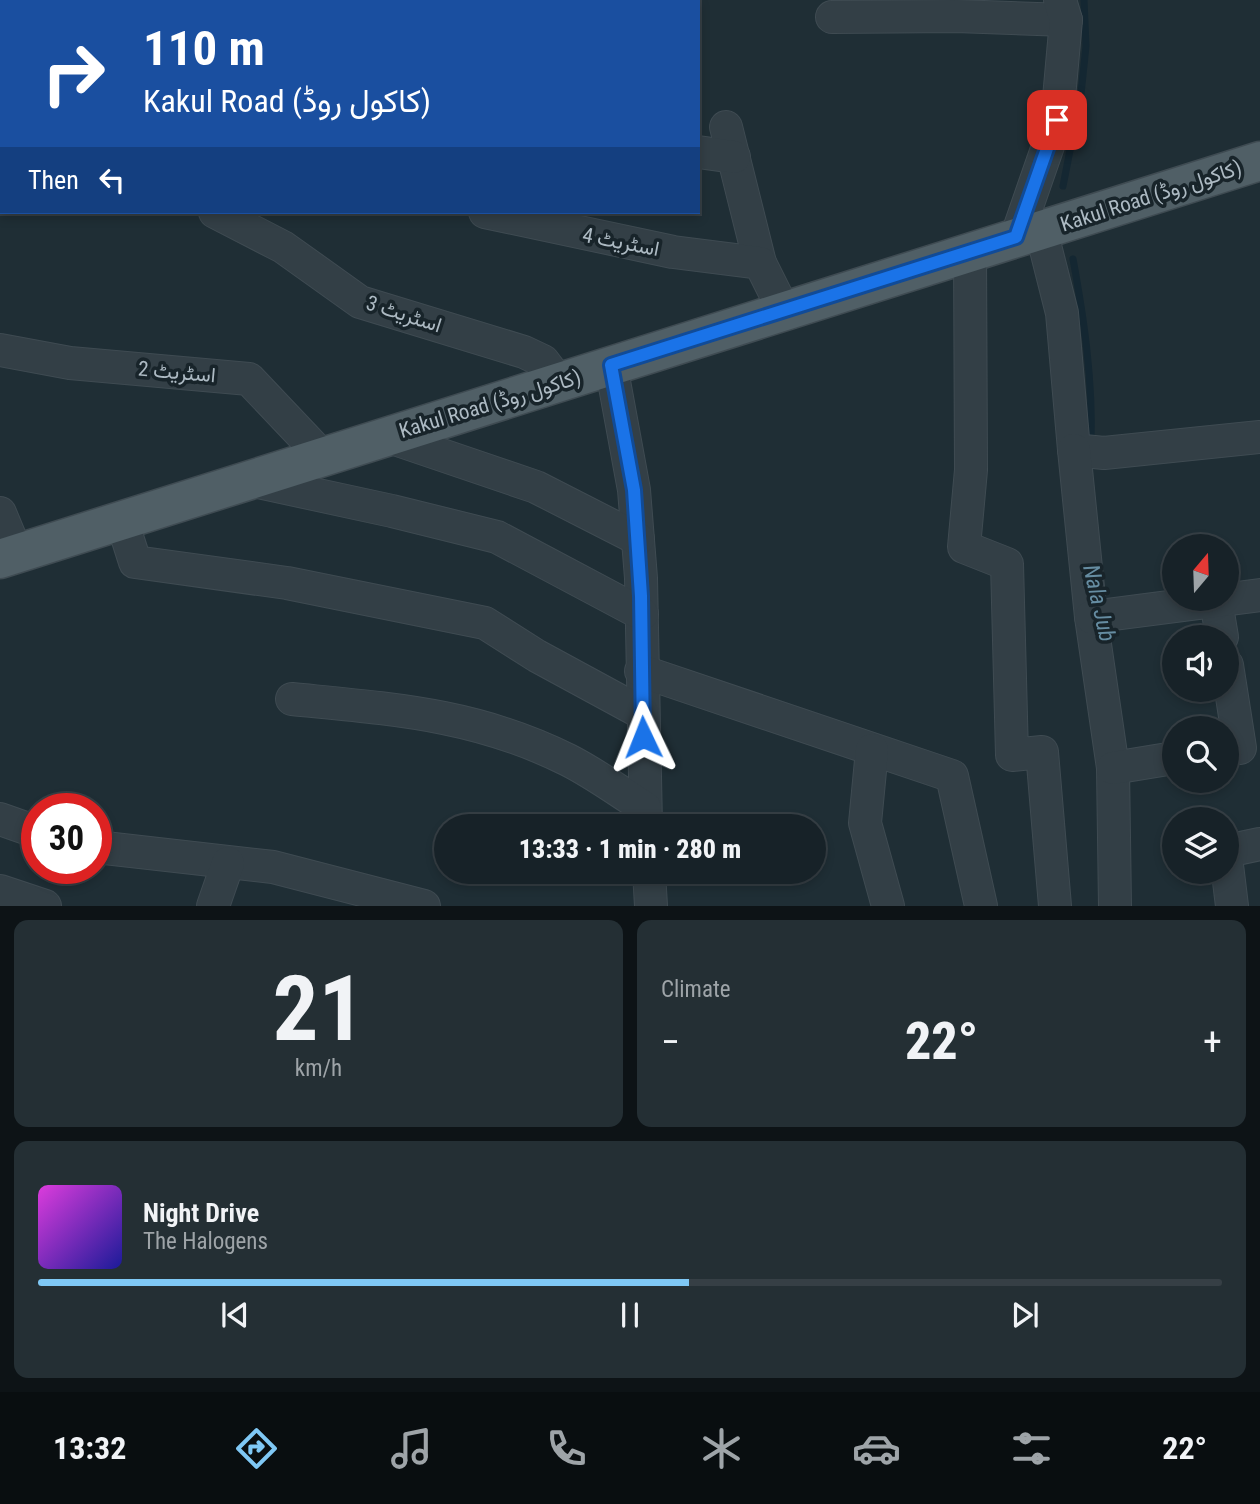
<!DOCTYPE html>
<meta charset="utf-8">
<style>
:root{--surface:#172228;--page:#242f34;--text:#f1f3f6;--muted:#9ea4a8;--line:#363f45;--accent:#7fc8f5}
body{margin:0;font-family:"Roboto Condensed",Vazirmatn,sans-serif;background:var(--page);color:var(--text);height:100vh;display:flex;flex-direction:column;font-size:26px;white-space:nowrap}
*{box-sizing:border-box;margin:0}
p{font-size:23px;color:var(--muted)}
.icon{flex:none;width:38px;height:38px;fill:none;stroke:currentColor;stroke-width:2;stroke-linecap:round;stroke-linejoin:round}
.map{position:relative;height:906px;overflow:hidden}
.panel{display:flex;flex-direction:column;gap:14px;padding:14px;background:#0d1316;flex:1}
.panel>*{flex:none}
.guide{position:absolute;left:0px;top:0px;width:700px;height:214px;box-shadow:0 4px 10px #0003,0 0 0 2px var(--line);background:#1a4fa0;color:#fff;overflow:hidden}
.needle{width:46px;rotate:19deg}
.fabs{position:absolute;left:1162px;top:534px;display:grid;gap:14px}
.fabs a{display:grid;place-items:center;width:77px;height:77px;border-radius:50%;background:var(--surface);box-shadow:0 4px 10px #0003,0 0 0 2px var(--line);font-size:35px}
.speed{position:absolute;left:21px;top:793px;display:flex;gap:14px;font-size:35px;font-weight:700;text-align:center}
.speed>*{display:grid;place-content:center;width:91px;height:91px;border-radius:50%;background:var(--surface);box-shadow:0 4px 10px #0003,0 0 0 2px var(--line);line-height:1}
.speed .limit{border:10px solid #d22;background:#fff;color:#111}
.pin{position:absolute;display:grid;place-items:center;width:60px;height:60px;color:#fff;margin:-30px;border-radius:14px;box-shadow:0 4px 10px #0006}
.me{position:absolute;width:77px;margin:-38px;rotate:358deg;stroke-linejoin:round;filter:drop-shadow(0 0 5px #0008)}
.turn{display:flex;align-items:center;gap:24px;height:147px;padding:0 28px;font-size:32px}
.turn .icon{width:91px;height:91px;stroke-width:2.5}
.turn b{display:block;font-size:49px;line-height:60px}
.then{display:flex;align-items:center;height:66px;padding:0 28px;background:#0003;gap:14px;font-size:26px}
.big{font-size:52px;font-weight:800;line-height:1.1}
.panel .tile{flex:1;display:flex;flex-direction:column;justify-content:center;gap:10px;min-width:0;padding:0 24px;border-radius:14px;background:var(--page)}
.panel .dial{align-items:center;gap:0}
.dial b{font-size:91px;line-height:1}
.song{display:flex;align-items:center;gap:21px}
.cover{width:84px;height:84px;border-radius:10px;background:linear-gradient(135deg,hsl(300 70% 55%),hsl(240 70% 35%))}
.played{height:7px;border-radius:4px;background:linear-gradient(90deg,var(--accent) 55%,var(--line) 55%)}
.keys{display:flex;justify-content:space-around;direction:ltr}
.heat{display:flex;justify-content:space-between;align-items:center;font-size:38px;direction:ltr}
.panel .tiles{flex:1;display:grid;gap:14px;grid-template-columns:1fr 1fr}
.tile:last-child{grid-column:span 2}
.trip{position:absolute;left:434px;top:814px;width:392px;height:70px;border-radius:35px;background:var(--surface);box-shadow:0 4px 10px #0003,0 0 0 2px var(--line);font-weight:800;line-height:70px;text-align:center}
.menu{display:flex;height:112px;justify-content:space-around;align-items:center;background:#090e10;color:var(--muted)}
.menu .icon{width:49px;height:49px}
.menu .on{color:var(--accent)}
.menu b{font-size:32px;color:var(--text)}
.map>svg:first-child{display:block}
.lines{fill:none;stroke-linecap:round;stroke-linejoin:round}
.stream{stroke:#142732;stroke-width:7}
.minor-casing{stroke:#3f4b52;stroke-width:34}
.major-casing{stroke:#3f4b52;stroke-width:41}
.minor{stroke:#333f46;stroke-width:32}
.major{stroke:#505f66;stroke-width:38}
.route-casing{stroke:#114b97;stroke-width:18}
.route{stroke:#1a73e8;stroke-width:12}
.labels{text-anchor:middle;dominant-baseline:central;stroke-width:7;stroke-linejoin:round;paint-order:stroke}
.street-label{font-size:21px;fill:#adbac3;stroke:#18242a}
.water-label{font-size:23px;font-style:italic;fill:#668da2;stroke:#18242a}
</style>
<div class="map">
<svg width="1260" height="906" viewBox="0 0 1260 906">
<rect width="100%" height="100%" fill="#1f2e35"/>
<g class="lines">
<g class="stream">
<polyline points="1063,186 1081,94 1086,46 1084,0"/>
<path d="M1073,259C1084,319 1093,381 1091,442"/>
</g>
<defs>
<g id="minor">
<polyline points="156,0 160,2"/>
<polyline points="419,2 419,0"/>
<polyline points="832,17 956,16 1066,20"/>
<polyline points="0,27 2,28"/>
<polyline points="0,102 2,103"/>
<polyline points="726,127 760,263"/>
<polyline points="698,152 734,157"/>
<polyline points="215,212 283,247 360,302 524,352 543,361 559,382"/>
<polyline points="485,212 673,252 760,263 784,311"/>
<polyline points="1041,230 1062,313 1074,450 1104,453 1260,437"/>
<polyline points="1016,238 1057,120 1066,20 1060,0"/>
<polyline points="970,252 971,470 964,547 1007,564 1012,755 1042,752 1055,906"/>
<polyline points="0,350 70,363 249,379 322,456"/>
<polyline points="611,365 634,490 641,578 646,826"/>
<polyline points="386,436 536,487 638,539"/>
<polyline points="1074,450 1091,617 1113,768 1115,906"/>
<polyline points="249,480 392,511 497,537 642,614"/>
<polyline points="0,513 17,554"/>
<polyline points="122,521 135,562 287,583 485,623 537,656 642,713"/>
<polyline points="1216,601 1222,637"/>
<polyline points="1091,617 1260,595"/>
<polyline points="1227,665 1240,748"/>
<polyline points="641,671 952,776 981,906"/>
<path d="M292,699C392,709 476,714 568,760C594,773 620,792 645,808"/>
<polyline points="872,750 865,823 888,906"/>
<polyline points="1113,768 1174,758"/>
<polyline points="0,819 37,832"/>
<polyline points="96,847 273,867 424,906"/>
<polyline points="1227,851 1260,844"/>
<polyline points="1227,865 1232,906"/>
<polyline points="649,872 651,906"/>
<polyline points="0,891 45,906"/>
<polyline points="213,906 228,863"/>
</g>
<polyline id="major" points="0,559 1260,161"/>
</defs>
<use href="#minor" class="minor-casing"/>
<use href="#major" class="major-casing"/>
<use href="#minor" class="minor"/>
<use href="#major" class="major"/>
</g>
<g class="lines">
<defs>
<polyline id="route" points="643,737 641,596 634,490 611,365 1016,237 1057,120"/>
</defs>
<use href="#route" class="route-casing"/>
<use href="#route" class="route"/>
</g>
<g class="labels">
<g class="street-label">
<text transform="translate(1151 196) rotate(-18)">Kakul Road (کاکول روڈ)</text>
<text transform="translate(621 242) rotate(11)">اسٹریٹ 4</text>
<text transform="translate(404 314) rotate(18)">اسٹریٹ 3</text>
<text transform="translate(177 372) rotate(5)">اسٹریٹ 2</text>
<text transform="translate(490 404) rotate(-17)">Kakul Road (کاکول روڈ)</text>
</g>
<g class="water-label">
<text transform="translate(1099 603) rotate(77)">Nala Jub</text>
</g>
</g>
</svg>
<div class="fabs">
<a><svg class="needle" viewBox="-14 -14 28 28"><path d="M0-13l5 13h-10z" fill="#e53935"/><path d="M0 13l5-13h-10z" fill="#9ea4a8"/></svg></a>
<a><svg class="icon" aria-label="sound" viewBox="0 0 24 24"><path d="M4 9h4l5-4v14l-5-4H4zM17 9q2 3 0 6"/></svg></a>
<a><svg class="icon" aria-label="search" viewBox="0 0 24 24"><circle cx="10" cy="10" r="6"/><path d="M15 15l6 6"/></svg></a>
<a><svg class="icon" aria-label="layers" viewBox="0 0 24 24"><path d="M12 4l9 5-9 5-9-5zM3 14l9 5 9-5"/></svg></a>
</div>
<div class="speed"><div class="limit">30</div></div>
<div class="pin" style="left:1057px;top:120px;background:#d93025"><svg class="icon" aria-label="arrive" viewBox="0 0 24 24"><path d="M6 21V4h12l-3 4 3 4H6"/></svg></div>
<svg class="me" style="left:643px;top:737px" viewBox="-20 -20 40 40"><path d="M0-17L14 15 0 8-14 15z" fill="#1a73e8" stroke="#fff" stroke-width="4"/></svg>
<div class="trip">13:33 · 1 min · 280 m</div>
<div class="guide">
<div class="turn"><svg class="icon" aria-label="right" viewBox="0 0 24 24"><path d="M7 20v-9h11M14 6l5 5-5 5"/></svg><div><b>110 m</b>Kakul Road (کاکول روڈ)</div></div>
<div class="then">Then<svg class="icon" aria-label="left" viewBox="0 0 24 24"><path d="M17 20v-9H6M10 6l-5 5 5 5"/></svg></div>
</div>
</div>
<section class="panel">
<div class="tiles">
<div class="tile dial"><b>21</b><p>km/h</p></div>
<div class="tile"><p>Climate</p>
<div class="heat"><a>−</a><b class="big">22°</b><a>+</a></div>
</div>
<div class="tile">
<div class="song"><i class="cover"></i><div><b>Night Drive</b><p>The Halogens</p></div></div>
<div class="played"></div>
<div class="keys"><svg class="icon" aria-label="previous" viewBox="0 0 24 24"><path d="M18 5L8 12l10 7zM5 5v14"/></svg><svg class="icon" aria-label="pause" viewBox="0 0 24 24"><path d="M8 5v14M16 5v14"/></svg><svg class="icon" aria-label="next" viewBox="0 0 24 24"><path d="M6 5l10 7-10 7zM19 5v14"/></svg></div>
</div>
</div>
</section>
<nav class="menu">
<b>13:32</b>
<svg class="icon on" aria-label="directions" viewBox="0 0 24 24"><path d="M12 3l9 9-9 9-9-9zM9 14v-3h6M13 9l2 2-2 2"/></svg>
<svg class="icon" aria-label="music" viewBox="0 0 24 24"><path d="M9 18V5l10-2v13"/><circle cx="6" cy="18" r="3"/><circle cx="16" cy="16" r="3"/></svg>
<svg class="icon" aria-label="phone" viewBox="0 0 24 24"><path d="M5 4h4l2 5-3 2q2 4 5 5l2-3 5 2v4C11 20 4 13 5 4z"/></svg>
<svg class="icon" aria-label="climate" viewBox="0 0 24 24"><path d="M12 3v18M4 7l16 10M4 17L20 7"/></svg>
<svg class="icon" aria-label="car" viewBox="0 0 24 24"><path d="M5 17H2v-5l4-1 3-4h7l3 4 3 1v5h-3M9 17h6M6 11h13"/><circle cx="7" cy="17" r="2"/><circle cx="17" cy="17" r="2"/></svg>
<svg class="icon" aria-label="filters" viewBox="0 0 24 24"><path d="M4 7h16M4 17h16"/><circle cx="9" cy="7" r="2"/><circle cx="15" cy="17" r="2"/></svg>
<b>22°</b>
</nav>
